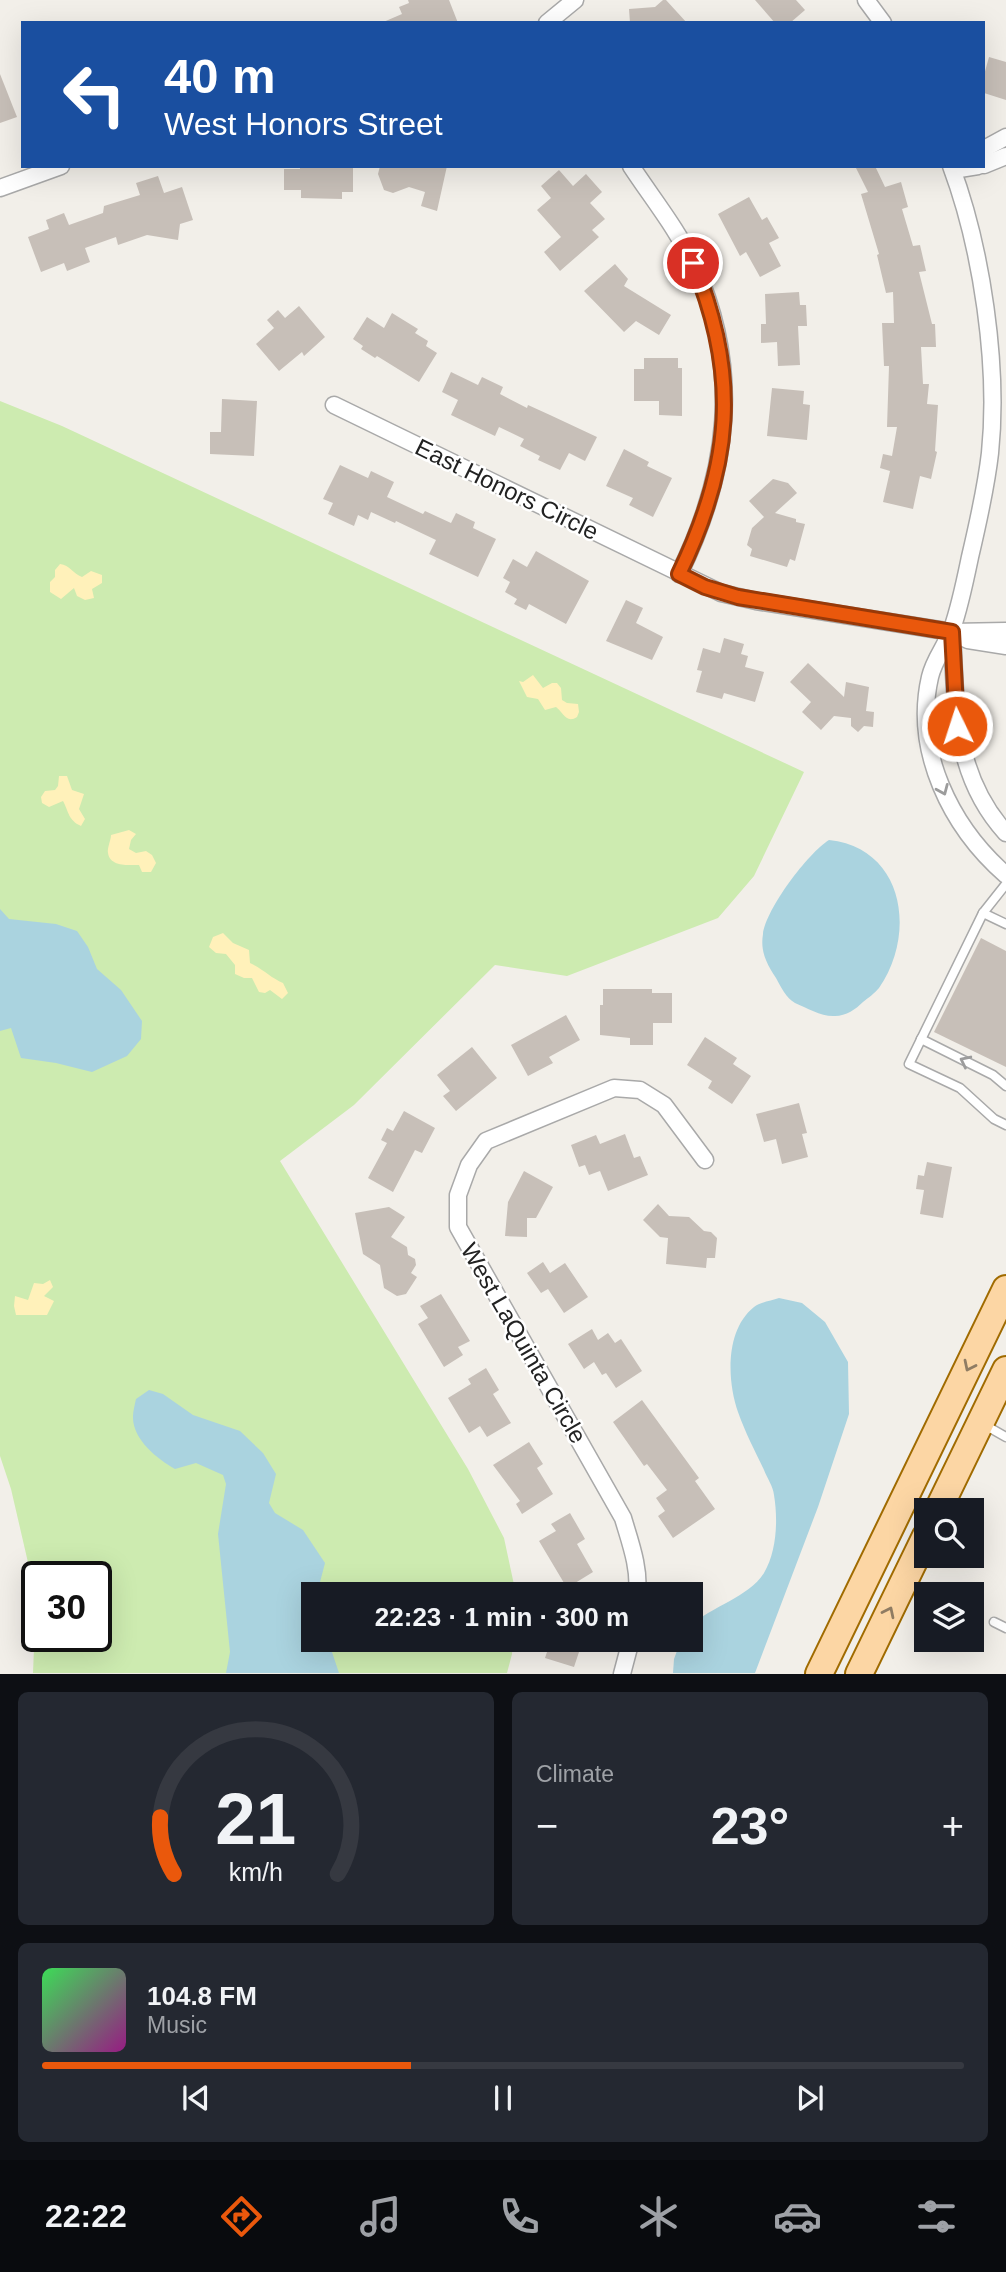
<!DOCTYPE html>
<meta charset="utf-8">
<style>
:root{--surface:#171b24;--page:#242831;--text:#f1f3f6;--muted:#9ea1a6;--line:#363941;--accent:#ea580c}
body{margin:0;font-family:Helvetica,sans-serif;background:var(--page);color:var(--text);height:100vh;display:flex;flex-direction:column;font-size:26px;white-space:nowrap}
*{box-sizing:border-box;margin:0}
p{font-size:23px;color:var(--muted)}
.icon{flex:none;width:38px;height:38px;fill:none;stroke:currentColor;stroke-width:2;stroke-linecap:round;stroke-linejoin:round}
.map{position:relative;height:1674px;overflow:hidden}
.side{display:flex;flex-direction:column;gap:18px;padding:18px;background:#0d0f14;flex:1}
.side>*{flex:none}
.banner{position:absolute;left:21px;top:21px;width:964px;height:147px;border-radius:0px;box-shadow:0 7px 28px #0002;background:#1a4fa0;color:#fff;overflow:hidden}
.fabs{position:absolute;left:914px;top:1498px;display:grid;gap:14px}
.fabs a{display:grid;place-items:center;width:70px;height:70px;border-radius:0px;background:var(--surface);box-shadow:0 7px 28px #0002;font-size:35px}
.speed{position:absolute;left:21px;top:1561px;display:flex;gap:14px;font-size:35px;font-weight:700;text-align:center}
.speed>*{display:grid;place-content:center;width:91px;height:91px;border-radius:50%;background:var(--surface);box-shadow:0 7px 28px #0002;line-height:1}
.speed .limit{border:4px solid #111;border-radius:10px;background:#fff;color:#111}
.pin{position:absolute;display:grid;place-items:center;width:60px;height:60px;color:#fff;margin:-30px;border:4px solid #fff;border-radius:50%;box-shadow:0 2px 7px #0007}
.me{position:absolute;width:77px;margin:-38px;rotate:356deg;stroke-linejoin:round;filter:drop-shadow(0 0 5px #0008)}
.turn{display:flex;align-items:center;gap:24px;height:147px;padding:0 28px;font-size:32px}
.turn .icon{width:91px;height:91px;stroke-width:2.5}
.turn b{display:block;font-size:49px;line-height:60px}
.big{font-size:52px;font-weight:600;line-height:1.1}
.side .widget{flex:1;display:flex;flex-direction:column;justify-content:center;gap:10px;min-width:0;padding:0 24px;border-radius:10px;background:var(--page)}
.side .dial{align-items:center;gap:0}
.dial svg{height:182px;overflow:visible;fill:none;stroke:var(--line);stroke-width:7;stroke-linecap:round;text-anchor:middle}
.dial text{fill:var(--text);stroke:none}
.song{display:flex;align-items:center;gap:21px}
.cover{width:84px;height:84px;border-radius:10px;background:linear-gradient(135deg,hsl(130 70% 55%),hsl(310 70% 35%))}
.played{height:7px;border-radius:4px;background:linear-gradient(90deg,var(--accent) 40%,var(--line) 40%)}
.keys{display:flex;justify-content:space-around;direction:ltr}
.heat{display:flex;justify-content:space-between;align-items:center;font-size:38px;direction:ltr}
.side .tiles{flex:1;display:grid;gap:18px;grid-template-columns:1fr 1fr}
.widget:last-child{grid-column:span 2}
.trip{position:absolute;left:301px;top:1582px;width:402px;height:70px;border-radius:0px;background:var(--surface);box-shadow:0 7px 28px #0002;font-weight:600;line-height:70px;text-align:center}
.menu{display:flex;height:112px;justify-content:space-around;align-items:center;background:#090b0e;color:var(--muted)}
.menu .icon{width:49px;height:49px}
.menu .current{color:var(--accent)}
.menu b{font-size:32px;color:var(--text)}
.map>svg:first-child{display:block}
.grass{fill:#cdebb0;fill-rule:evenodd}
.sand{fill:#fff1ba}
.water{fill:#aad3df}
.building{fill:#c7bfb8}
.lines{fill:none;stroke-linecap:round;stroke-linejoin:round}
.service-casing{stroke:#a9a9a9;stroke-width:11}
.minor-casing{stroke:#a9a9a9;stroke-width:19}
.primary-casing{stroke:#a06b00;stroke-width:30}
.service{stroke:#fff;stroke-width:8}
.minor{stroke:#fff;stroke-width:16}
.primary{stroke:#fcd6a4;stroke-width:26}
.oneway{stroke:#9c9c9c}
.oneway2{stroke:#8f7c63}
.route-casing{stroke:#983908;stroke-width:18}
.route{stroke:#ea580c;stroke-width:12}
.labels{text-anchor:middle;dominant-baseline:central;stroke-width:5;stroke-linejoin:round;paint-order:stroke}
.street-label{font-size:24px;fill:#222;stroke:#fff}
</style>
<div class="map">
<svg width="1006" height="1674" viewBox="0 0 1006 1674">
<rect width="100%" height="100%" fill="#f2efe9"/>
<path class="grass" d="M0,401L62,426L804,772L754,876L718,918L567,976L495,965L354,1105L280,1161L468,1469L504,1538L516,1594H313V1640H513L512,1654L507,1673H33L36,1597L11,1489L0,1456ZM37,1577H96V1636H37Z"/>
<g class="sand">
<path d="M60,564C70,565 73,574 82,577L91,571L102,575V583L92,589L94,598L85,600L77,596L74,588L61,599L50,592V582L55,577V570Z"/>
<path d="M533,675L543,688L552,683H557L561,688L562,700L567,703L578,704L579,712L577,717C566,724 563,712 556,707L545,710L538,699L527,697L519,681L523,682Z"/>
<path d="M59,776H67L72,790L84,794L79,809L85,819L81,826C68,820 69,812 63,801L49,807L42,803L41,797L45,791L55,790L58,786Z"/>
<path d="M129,830L136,834L131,840L129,849L136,853L146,851L152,855L156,863L151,872H142L139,865C129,865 110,867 108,853C107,848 111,840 111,835Z"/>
<path d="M223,933L233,943L249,950L250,963C263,969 271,978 283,983L288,993L282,999L270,990L265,993L259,992L252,978H244L235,974V965L226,954L216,953L209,947L213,937Z"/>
<polygon points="50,1280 53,1287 44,1296 54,1301 47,1315 16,1315 14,1306 15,1296 28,1300 34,1283 43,1284"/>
</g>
<g class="water">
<path d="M829,840C904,848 917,933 879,988C875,993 868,998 863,1002C856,1009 846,1016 835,1016C822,1017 807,1008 795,1003C786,998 781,987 776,978C767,964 760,952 763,934C766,909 808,853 829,840Z"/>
<polygon points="0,909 9,919 56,924 77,931 88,947 97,969 121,990 142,1021 141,1039 127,1056 92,1072 56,1063 21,1058 11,1028 0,1031"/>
<path d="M779,1298L802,1303L825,1322L848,1362L849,1414L818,1507L755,1673H673L674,1659L681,1640H691V1626C711,1606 748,1598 764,1573C777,1551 778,1519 774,1495C773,1486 767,1478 764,1470C755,1451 745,1432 738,1412C727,1381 725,1330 754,1307C760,1302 771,1301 779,1298Z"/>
<path d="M149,1390L163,1394L193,1415L240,1431L263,1453L276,1474L269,1503L275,1513L303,1530L325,1563L319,1586L321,1594H313V1640H328L339,1673H226L230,1652L218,1534L226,1484L223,1475L196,1463L175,1469C157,1459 132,1439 133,1416C133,1411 135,1404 136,1399Z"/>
</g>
<g class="building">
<polygon points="408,0 449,0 458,23 381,23 402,14 399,7 409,3"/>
<polygon points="663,0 666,0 687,23 630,23 629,9 655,7"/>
<polygon points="755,0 796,0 805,10 790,23 775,23"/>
<polygon points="989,57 1006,62 1006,100 984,93 984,75"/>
<polygon points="0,74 17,117 0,123"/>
<polygon points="300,166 353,166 353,192 342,192 342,199 301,198 301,190 284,190 284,169 300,169"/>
<polygon points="380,166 447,166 437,211 421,206 425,192 409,187 393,193 384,190 378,174"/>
<polygon points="855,166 875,166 885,187 901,182 908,207 902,209 913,246 920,245 926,271 919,272 932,324 935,324 936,347 921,347 923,384 929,384 927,404 938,405 935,451 937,452 931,479 920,476 913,509 883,502 890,471 880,468 883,454 892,456 897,427 887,427 889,366 884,366 882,323 894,323 893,292 886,293 877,255 879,254 861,194 868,192"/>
<polygon points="559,170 573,186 586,174 602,192 590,203 605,219 592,230 599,237 560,271 544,252 561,237 537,210 551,198 541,186"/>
<polygon points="158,176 164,193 182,187 193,220 180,224 178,240 147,235 118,245 116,237 85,248 90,262 67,271 64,263 41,272 28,237 49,229 46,220 64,213 69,225 103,213 104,206 140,195 136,183"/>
<polygon points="749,197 762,220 767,217 779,238 769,243 781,266 760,277 746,252 740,256 718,214"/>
<polygon points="615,264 628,279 624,286 671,315 659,335 636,321 624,332 584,291"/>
<polygon points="799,292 800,305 806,305 807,326 798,326 800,365 778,366 777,342 761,343 761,324 766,324 765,294"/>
<polygon points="299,306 325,337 304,356 302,352 279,371 256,344 274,328 267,320 278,310 285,318"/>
<polygon points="392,313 418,329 415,333 428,341 426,346 437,353 419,382 377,356 375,358 361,349 363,346 353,339 367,317 384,328"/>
<polygon points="644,358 678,358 678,368 682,368 682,416 659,415 659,401 634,401 634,369 644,369"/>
<polygon points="451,372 478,385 482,377 503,387 500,394 527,408 528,405 550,415 597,437 585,461 569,453 560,470 538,460 540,456 520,446 524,439 499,427 495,436 451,415 458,400 442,392"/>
<polygon points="772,388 804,391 803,404 810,405 807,440 767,436"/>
<polygon points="222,399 257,401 254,456 210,454 210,432 221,432"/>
<polygon points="624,449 649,462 647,466 672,478 653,517 629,505 633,498 606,486"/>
<polygon points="340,465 368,478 371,471 394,482 387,497 423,514 425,511 451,523 456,513 475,522 473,528 496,539 478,577 429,554 436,540 396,521 395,523 371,512 368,520 358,515 354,526 328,514 333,503 323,499"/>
<polygon points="773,479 788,483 797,493 775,513 796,519 796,522 805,524 795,561 790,559 787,567 750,556 752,549 747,545 752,528 764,517 749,501"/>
<polygon points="536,551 589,581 566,624 529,604 526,610 514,604 517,599 505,592 510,582 503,578 513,559 527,567"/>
<polygon points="626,600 643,608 636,623 663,637 652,660 606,641"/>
<polygon points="724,638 744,644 741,654 748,656 745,667 764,672 755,702 724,693 722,699 696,692 702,671 697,670 703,648 720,653"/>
<polygon points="808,663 844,697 846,682 869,687 866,711 874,712 873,727 864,726 858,732 851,726 851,718 834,716 821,730 802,712 811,702 790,682"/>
<polygon points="981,938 1006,951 1006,1067 934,1032"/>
<polygon points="603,989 652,989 652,993 672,993 672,1023 653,1023 653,1045 630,1045 630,1038 600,1035 600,1005 603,1005"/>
<polygon points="566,1015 580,1040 549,1057 553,1063 528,1076 511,1045"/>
<polygon points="705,1037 737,1058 733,1064 751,1076 732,1104 708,1088 712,1081 687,1065"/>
<polygon points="472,1047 497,1078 456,1111 443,1096 450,1091 437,1075"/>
<polygon points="799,1103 807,1133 802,1134 808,1157 782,1164 776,1139 764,1142 756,1114"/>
<polygon points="404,1111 435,1128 422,1153 415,1150 393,1192 368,1178 387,1143 381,1140 387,1128 393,1131"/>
<polygon points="625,1134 634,1158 640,1156 648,1175 608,1191 600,1171 589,1175 585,1165 579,1167 571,1145 596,1135 600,1144"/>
<polygon points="927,1162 952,1167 943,1218 920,1214 924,1190 916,1189 918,1175 924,1176"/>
<polygon points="524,1171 553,1187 536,1218 527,1218 527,1237 505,1236 508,1202"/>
<polygon points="658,1204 669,1216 689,1217 704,1231 711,1232 717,1238 715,1258 707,1258 706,1268 666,1264 668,1238 660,1237 643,1220"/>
<polygon points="389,1207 405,1217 391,1237 407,1247 408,1255 415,1259 416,1265 411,1273 417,1277 406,1294 397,1296 384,1288 380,1265 363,1254 355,1213"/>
<polygon points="543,1262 550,1273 565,1263 588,1297 564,1313 548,1289 541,1293 527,1273"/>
<polygon points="441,1294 470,1341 458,1347 463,1355 444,1367 418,1324 428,1318 420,1306"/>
<polygon points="592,1329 598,1340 608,1333 615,1343 621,1339 642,1371 616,1388 606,1373 602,1375 594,1362 584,1369 568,1344"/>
<polygon points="486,1368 499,1390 493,1394 511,1423 487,1437 480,1426 469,1433 448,1398 471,1384 468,1379"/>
<polygon points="642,1400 699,1478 695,1481 715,1509 673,1538 658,1516 665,1511 656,1498 667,1490 647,1464 644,1466 613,1422"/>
<polygon points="529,1442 543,1464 537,1468 553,1494 522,1514 516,1504 520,1501 493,1465"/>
<polygon points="570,1513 585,1539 577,1544 593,1572 567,1588 539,1541 556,1531 551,1524"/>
<polygon points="551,1640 583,1640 574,1667 545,1658"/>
</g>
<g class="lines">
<defs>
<g id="service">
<polyline points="1006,884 983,913 909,1064 960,1088 994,1119 1006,1125"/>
<polyline points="983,913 1006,924"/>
<polyline points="921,1039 993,1075 1006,1086"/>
<polyline points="983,1424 1006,1437"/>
<polyline points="994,1622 1006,1628"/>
</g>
<g id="minor">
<polyline points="866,0 883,23"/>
<polyline points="547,23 575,0"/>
<polyline points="984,149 1006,137"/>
<polyline points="984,165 1006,156"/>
<path d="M631,166C652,198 678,230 694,265C742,370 729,473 679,574"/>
<path d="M951,166C982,249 999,366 990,453C986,488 978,523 970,557C965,581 960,606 952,629C946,646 934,659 930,677C913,751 951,827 1006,875"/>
<polyline points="953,170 978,166"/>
<polyline points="0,188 61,166"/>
<polyline points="334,405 721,593 756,601 952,632 1006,631"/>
<path d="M952,632C956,705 953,775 1006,833"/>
<polyline points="960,636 968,640 1006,646"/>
<path d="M637,1594C640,1568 630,1542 623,1518L458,1227V1195L469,1165L486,1141L614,1088L640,1090L664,1105L705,1160"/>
<polyline points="622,1674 631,1640"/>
</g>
<g id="primary">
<polyline points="938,1510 1006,1370"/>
<polyline points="819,1674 1006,1289"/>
<polyline points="859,1674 926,1536"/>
</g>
</defs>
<use href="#service" class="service-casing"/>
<use href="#minor" class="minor-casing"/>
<use href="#primary" class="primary-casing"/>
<use href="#service" class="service"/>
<use href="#minor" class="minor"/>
<use href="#primary" class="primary"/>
</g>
<defs><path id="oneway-chevron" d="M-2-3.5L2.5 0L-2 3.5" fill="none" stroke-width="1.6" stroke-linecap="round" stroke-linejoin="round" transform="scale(1.75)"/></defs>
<g class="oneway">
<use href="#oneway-chevron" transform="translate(943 790) rotate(67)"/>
<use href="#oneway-chevron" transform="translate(965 1061) rotate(-154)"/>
</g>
<g class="oneway2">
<use href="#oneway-chevron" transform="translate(969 1366) rotate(116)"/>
<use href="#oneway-chevron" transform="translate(889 1612) rotate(-64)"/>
</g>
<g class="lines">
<defs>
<path id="route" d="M693,263C740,376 732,465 679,574L705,587L738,597L952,632L957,726"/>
</defs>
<use href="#route" class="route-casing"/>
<use href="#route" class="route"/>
</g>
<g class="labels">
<g class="street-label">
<text transform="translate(507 489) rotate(26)">East Honors Circle</text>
<text transform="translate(524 1343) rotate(60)">West LaQuinta Circle</text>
</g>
</g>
</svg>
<div class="fabs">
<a><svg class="icon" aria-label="search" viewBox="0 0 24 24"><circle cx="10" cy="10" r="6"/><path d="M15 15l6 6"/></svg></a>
<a><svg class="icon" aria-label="layers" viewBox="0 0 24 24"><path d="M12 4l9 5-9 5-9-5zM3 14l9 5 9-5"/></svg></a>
</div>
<div class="speed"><div class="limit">30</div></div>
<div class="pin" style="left:693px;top:263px;background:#d93025"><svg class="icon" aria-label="arrive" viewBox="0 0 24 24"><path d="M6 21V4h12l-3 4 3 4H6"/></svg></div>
<svg class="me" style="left:957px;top:726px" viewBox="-20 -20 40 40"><circle r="17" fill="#ea580c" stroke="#fff" stroke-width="3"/><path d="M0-11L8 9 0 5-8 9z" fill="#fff"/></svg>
<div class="trip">22:23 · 1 min · 300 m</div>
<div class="banner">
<div class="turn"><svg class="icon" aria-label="left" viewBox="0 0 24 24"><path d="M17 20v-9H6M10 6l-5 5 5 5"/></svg><div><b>40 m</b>West Honors Street</div></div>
</div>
</div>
<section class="side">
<div class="tiles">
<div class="widget dial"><svg viewBox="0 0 100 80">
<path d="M14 69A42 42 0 1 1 86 69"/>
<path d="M14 69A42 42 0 0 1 8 44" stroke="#ea580c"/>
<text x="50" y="56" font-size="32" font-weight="700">21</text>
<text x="50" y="72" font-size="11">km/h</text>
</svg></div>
<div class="widget"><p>Climate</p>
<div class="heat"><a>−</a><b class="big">23°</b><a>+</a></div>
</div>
<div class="widget">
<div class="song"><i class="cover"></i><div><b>104.8 FM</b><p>Music</p></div></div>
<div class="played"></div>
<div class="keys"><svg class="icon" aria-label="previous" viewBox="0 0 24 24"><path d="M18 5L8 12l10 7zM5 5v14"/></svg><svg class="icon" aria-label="pause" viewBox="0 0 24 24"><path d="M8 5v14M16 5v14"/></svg><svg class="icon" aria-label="next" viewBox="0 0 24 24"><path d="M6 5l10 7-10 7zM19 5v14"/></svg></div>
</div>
</div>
</section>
<nav class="menu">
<b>22:22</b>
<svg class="icon current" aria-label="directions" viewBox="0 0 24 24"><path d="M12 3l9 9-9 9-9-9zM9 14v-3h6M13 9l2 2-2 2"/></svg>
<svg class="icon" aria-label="music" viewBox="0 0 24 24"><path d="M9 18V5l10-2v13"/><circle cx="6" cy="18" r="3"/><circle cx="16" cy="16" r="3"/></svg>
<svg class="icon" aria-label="phone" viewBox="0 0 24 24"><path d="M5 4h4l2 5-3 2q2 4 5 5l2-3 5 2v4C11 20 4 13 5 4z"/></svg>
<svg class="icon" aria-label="climate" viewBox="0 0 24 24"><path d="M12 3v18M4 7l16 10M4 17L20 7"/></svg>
<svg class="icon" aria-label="car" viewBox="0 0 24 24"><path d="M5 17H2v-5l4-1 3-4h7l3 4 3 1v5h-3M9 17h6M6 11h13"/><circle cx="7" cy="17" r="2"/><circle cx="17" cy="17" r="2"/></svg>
<svg class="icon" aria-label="filters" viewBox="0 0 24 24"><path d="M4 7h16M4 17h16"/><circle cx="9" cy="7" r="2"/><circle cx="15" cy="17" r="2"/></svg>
</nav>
